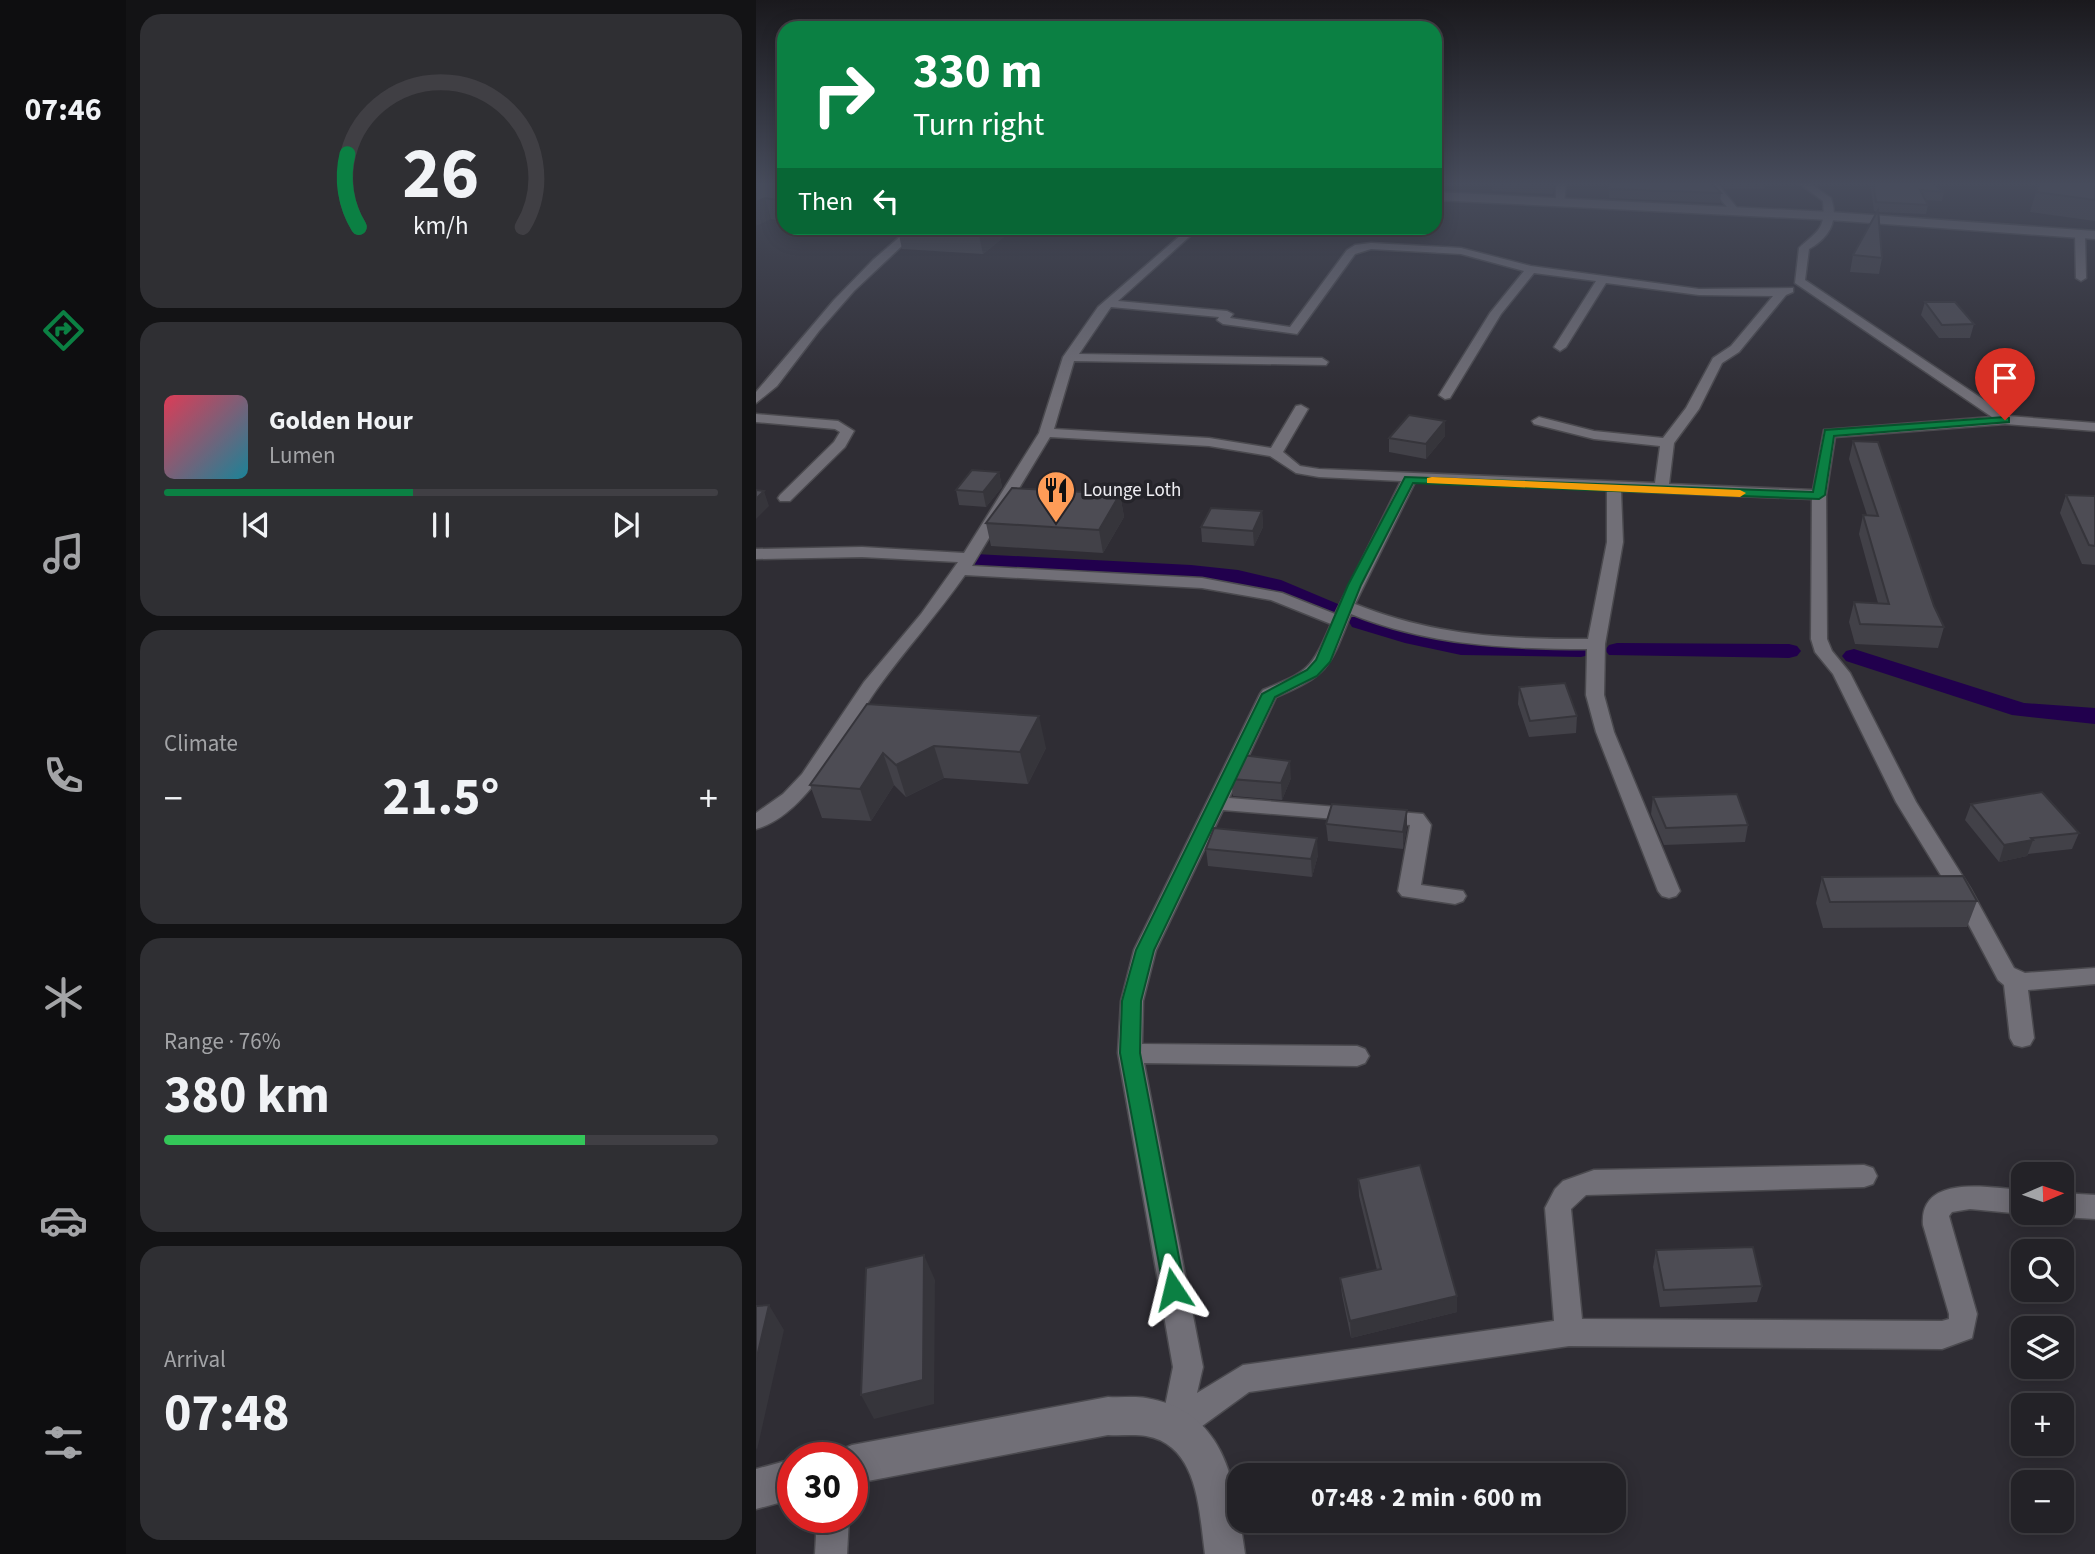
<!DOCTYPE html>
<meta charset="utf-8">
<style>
:root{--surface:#232227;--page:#2f2f33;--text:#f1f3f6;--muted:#a3a4a7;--line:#403f44;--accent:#0b8043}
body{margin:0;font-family:"Source Sans 3",sans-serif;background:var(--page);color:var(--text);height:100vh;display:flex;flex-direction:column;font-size:26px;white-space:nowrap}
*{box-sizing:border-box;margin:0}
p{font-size:23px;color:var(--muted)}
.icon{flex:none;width:38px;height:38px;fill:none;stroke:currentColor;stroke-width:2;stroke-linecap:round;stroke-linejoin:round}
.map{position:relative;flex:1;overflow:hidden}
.details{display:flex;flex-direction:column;gap:14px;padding:14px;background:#131315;width:630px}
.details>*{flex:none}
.guide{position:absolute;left:21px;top:21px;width:665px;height:214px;border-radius:21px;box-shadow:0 4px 18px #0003,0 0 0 2px var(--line);background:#0b8043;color:#fff;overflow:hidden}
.needle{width:46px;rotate:88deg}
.buttons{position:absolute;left:1255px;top:1162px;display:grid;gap:14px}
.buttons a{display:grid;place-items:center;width:63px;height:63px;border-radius:14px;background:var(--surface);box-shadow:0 4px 18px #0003,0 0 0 2px var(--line);font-size:35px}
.speed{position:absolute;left:21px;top:1442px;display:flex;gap:14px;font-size:35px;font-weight:700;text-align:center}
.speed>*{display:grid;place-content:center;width:91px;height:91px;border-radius:50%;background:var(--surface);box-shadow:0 4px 18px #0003,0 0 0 2px var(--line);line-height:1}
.speed .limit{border:10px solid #d22;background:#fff;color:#111}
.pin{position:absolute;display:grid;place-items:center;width:60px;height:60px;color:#fff;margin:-72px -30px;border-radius:50% 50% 50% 0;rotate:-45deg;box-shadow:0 0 7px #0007}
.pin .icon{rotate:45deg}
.me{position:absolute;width:77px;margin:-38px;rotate:350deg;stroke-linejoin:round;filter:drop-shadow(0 0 5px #0008)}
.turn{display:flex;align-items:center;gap:24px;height:147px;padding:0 21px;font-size:32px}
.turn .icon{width:91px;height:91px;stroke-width:2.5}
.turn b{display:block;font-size:49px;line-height:60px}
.then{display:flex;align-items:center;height:66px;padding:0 21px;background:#0003;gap:14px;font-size:26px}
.big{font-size:52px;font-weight:700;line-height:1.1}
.details .card{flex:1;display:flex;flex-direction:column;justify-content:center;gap:10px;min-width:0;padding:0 24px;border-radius:21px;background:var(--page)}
.details .dial{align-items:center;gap:0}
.dial svg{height:182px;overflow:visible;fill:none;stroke:var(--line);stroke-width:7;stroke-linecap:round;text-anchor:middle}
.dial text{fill:var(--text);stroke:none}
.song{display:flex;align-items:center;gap:21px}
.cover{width:84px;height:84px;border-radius:10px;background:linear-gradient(135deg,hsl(350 70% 55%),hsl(190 70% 35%))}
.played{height:7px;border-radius:4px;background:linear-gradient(90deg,var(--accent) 45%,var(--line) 45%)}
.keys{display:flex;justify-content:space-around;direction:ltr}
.heat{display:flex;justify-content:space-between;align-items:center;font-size:38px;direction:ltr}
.charge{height:10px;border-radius:5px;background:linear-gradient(90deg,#34c759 76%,var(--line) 0)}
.trip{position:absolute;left:471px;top:1463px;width:399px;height:70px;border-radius:21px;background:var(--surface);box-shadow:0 4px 18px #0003,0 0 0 2px var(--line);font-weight:700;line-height:70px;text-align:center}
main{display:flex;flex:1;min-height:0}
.dock{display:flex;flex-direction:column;width:126px;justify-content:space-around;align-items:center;background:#0e0e10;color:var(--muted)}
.dock .icon{width:49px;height:49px}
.dock .selected{color:var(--accent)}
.dock b{font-size:32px;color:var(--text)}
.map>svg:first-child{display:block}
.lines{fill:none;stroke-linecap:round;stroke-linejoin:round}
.canal{fill:#21004d;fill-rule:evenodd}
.minor-casing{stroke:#4b4a4f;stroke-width:3}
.tertiary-casing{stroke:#4b4a4f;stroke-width:3}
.minor{fill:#716f77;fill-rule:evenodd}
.tertiary{fill:#716f77;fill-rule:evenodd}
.wall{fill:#424148}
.shaded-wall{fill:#36353b}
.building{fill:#4d4c54;stroke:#36353b;stroke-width:2}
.route{fill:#0b8043;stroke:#07532c;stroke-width:2}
.slow{fill:#f59e0b}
.labels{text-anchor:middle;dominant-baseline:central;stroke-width:7;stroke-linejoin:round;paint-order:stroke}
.far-poi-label{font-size:19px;fill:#eeedf2;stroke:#25242a;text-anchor:start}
</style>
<main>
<nav class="dock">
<b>07:46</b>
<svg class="icon selected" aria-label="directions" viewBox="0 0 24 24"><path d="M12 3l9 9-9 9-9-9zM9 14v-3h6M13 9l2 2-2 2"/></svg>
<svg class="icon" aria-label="music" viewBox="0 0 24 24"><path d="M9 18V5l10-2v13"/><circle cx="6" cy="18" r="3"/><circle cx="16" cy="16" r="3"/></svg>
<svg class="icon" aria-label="phone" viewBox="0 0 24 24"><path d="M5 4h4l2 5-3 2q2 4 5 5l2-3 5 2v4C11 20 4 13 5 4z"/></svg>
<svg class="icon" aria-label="climate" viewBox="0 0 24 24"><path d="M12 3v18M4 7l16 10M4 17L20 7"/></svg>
<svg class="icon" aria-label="car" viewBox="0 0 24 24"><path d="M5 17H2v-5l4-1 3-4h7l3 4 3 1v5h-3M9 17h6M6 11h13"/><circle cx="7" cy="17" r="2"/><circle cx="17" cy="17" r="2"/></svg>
<svg class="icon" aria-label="filters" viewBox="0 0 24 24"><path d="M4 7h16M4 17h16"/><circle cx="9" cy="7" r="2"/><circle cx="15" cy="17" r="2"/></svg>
</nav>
<section class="details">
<div class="card dial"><svg viewBox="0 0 100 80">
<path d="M14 69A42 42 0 1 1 86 69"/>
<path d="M14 69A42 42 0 0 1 9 37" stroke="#0b8043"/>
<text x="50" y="56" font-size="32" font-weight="700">26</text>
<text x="50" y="72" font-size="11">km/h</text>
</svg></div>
<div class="card">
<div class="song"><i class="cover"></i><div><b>Golden Hour</b><p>Lumen</p></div></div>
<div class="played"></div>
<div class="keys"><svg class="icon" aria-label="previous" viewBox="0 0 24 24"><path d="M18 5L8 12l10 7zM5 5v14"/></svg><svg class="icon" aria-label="pause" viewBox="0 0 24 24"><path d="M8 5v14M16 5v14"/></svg><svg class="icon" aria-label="next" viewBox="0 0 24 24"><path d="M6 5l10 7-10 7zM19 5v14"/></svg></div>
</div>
<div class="card"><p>Climate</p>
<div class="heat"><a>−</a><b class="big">21.5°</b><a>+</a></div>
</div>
<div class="card"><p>Range · 76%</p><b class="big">380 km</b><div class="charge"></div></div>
<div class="card"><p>Arrival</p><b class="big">07:48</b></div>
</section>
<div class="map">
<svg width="1339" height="1554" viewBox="0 0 1339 1554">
<rect width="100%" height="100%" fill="#2f2d34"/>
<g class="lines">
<g class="canal">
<polygon points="219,554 435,565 482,570 525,580 582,604 585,609 582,614 574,616 510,590 482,584 435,577 211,565 208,560 211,555"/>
<polygon points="604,615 705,641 825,643 833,645 837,650 833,655 825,657 705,655 649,643 596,627 593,622 596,617"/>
<polygon points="861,643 1033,644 1041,646 1045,651 1041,656 1033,658 853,655 849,650 853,645"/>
<polygon points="1098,649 1268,703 1339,708 1339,724 1256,715 1090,661 1086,656 1090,651"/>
</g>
<defs>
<g id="minor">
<polygon points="800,182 810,182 808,204 800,202"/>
<polygon points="950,182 960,182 982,209 982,213 976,213"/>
<path d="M1041,182H1052L1075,198C1083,221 1073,238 1053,249L1049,280L1252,416L1339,423V431L1249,424L1079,437L1070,495L1071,639L1076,651L1094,673L1160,802L1214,888L1258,968L1269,973L1339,968V984L1272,990L1278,1038L1274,1045L1266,1047L1258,1045L1254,1038L1248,985L1242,980L1197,895L1140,802L1077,674L1059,652L1055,639L1056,499L865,491L867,542L849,644L848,695L858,732L924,891L920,896L913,898L906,896L902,891L840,732L830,695L831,649C749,649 672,645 595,614C575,664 574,675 520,697L473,798L667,814L675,825L665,885L707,891L710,896L707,901L699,904L646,896L642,891L654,825L467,810L400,950L387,1001L386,1044L601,1046L609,1049L613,1056L609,1063L601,1066L388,1063L447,1367L441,1393L487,1365L798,1321L789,1208L799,1189L807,1181L838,1170L1108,1165L1117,1168L1121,1176L1117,1184L1108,1187L830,1195L815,1209L826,1319L1186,1321L1193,1319V1314L1167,1225C1163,1173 1234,1188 1267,1190V1213H1269L1267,1214L1214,1209L1196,1212L1193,1216L1221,1314L1216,1338L1186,1349L813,1346L493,1392L431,1437L420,1441L409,1437L405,1426L417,1367L362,1053L365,1001L378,950L504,694L507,690C553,671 555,670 575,624L515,600L446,588L209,575C181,615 149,650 121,689C90,732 54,814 0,829V813L27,794L46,774L108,682L165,614L202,562L106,557L0,559V549L106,547L208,553L283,433L307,357L342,307L433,228H443L362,301L471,311L477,314L474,318L534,327L591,250L599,245L615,243L705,248L775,266L943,289L1037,288V292L1030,295L983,352L966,363L943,409L918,443L913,484L1057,490L1068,430L1236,417L1039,283L1043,248C1061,231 1070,230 1067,201ZM615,249L705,254L768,271L734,313L683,395L689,399L694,398L745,314L778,273L840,281L798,347L804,351L810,347L850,283L943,295L1017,296L975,346L957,358L930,408L907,438L838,431L783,417L776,421L778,424L838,439L904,446L899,483L563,469L544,466L527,452L552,409L545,405L540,406L515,448L453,438L298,429L318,361L570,365L572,362L566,358L323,354L355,307L463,317L461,320L467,324L541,334L599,254ZM294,437L453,446L514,456L540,473L563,477L645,481L579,614L526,593L446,578L216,566ZM659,482L851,490V542L832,639C748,639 679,636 599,604Z"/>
<polygon points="154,228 165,228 98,291 63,331 21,386 0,403 0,392 78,300 117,260"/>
<polygon points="1324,231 1329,234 1330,278 1325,281 1320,278 1319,234"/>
<polygon points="0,414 82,421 98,431 89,447 34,501 24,501 22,498 24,495 78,442 84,432 79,429 0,422"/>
<polygon points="1306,1193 1339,1195 1339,1219 1306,1217 1297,1213 1306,1213"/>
<polygon points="61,1517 93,1517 91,1554 59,1554"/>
</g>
<g id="tertiary">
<polygon points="679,192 1074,212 1339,231 1339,239 1074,220 679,200"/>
<path d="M352,1397C365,1398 378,1396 390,1398C473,1412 479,1487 489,1554H449C443,1512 443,1445 390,1436C378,1434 365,1436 352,1435L96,1484V1458H79L82,1451L96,1445Z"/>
<polygon points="37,1459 37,1499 0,1509 0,1469"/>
</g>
</defs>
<use href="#minor" class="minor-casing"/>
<use href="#tertiary" class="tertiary-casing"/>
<use href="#minor" class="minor"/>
<use href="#tertiary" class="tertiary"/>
</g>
<g class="wall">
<polygon points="0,182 28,182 28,221 15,219"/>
<polygon points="708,182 798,182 797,194 736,191 736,185 708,184"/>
<polygon points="854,182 965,193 964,203 853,198"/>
<polygon points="963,182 1010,182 1009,189 969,189"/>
<polygon points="1114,182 1175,182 1188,192 1186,201 1169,200 1172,205 1170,214 1123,212 1126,258 1123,274 1094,272 1097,255 1122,212 1118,211"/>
<polygon points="1283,182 1339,182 1339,221 1274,212"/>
<polygon points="78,228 98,228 94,230"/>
<polygon points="145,228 259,228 227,254 146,249 142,230"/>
<polygon points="263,228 297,228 295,229"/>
<polygon points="1169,302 1218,324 1214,338 1183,338 1165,315"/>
<polygon points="689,436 670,459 633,452 633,438"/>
<polygon points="1097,441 1188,627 1182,648 1099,644 1093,622 1098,602 1122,603 1103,534 1107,515 1111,515 1093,459"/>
<polygon points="243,472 246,487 230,507 203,505 200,490"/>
<polygon points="364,494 368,517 347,553 235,546 230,523"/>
<polygon points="1310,495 1339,496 1339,565 1326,564 1304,513"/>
<polygon points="506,511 507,527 498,546 446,542 445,527"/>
<polygon points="763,687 821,716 820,733 773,737 762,704"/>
<polygon points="111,704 290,748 272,784 188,778 150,797 138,785 115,821 66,818 54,785"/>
<polygon points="535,778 526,800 477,796 475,779"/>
<polygon points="897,797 992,825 989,842 908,845 895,814"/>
<polygon points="1215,804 1323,833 1316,849 1272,854 1271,856 1243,862 1209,820"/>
<polygon points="651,810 651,827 647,849 572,841 570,824"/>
<polygon points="450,849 562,855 556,877 452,866"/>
<polygon points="1066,877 1221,901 1211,927 1067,928 1060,903"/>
<polygon points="602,1179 701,1312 595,1338 586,1295 584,1278 621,1270 603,1196"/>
<polygon points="900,1250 1006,1286 1001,1302 904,1307 897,1267"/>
</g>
<g class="shaded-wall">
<polygon points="9,198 15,219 0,226 0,202"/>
<polygon points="232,228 259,228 227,254 223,235"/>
<polygon points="689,421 689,436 670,459 670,444"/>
<polygon points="243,472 246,487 230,507 227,492"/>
<polygon points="8,491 13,506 0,519 0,499"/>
<polygon points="364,494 368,517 347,553 343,530"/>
<polygon points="506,511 507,527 498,546 497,531"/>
<polygon points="283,716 290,748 272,784 264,752"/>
<polygon points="178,746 188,778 150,797 140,765"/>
<polygon points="127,753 138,785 115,821 104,789"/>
<polygon points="534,761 535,778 526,800 525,783"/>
<polygon points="651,810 651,827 647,849 647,832"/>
<polygon points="561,838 562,855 556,877 555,859"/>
<polygon points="1277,840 1271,856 1243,862 1248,845"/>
<polygon points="168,1255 179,1280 178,1404 118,1419 105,1395"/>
<polygon points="701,1296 701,1312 595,1338 594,1321"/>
<polygon points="13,1305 28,1330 1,1450 0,1448 0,1361"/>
</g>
<g class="building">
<polygon points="0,182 28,182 28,201 9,198 0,202"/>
<polygon points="753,182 798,182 798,184"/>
<polygon points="854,182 955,182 965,193 853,189"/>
<polygon points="1117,182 1175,182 1188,192 1164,190 1172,205 1120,202"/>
<polygon points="1283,182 1339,182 1339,200 1280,192"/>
<polygon points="1122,210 1126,258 1097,255"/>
<polygon points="145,228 232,228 223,235 142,230"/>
<polygon points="1169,302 1199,302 1218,324 1186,325"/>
<polygon points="653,415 689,421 670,444 633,438"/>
<polygon points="1097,441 1122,442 1178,606 1188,627 1104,624 1098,602 1133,604 1107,515 1122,516"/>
<polygon points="216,470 243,472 227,492 200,490"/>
<polygon points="256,488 364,494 343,530 230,523"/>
<polygon points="0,490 8,491 0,499"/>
<polygon points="1310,495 1339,496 1339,546 1333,545"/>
<polygon points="455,508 506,511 497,531 445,527"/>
<polygon points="809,683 821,716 774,721 763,687"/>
<polygon points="111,704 283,716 264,752 178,746 140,765 127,753 104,789 54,785"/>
<polygon points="486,755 534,761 525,783 475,779"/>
<polygon points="1286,792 1323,833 1275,838 1277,840 1248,845 1215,804"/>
<polygon points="981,794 992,825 910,828 897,797"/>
<polygon points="576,804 651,810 647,832 570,824"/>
<polygon points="458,828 561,838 555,859 450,849"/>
<polygon points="1207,876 1221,901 1074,902 1066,877"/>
<polygon points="664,1165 701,1296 594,1321 584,1278 625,1269 602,1179"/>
<polygon points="997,1247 1006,1286 908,1290 900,1250"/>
<polygon points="168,1255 167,1380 105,1395 110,1268"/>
<polygon points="13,1305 0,1361 0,1306"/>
</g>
<linearGradient id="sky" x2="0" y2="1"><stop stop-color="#1a191d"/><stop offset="0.46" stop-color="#474c5c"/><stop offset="1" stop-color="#474c5c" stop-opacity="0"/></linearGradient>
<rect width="1339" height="399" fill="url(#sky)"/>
<polygon class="route" points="1249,417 1253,418 1253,422 1078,436 1069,495 1063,499 657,483 605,585 574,662 561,676 519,697 398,950 385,1001 384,1053 429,1289 425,1296 417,1299 409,1296 364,1053 366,1001 380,950 506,694 551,670 560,660 592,585 649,477 1057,492 1069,430"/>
<polygon class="slow" points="676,477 984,490 990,493 984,497 671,483 671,478"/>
<defs>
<symbol id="restaurant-pin" viewBox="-11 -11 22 30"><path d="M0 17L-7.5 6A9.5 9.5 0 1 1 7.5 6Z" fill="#fe9c57" stroke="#25242a"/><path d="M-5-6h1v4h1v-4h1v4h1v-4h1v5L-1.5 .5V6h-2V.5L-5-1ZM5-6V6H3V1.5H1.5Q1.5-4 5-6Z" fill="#111"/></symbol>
</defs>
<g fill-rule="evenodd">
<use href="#restaurant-pin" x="278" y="468" width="44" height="60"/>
</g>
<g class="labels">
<g class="far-poi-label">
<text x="327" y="490">Lounge Loth</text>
</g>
</g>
</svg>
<div class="buttons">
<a><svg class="needle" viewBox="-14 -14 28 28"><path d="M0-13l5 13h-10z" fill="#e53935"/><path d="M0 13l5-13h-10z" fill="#a3a4a7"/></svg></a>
<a><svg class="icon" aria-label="search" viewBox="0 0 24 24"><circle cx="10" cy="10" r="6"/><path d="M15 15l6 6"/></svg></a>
<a><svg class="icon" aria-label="layers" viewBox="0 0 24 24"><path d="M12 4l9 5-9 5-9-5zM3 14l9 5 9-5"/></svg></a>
<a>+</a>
<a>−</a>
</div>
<div class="speed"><div class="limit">30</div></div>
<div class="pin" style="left:1249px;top:420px;background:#d93025"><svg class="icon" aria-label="arrive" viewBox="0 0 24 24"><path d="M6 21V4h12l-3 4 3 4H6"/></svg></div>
<svg class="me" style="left:417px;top:1289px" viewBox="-20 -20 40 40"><path d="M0-17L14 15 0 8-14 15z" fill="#0b8043" stroke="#fff" stroke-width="4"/></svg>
<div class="trip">07:48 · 2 min · 600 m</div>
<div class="guide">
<div class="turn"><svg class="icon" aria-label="right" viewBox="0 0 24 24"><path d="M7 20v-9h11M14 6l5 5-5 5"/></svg><div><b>330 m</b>Turn right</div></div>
<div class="then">Then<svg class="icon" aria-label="left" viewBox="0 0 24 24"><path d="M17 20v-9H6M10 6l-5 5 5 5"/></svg></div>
</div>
</div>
</main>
